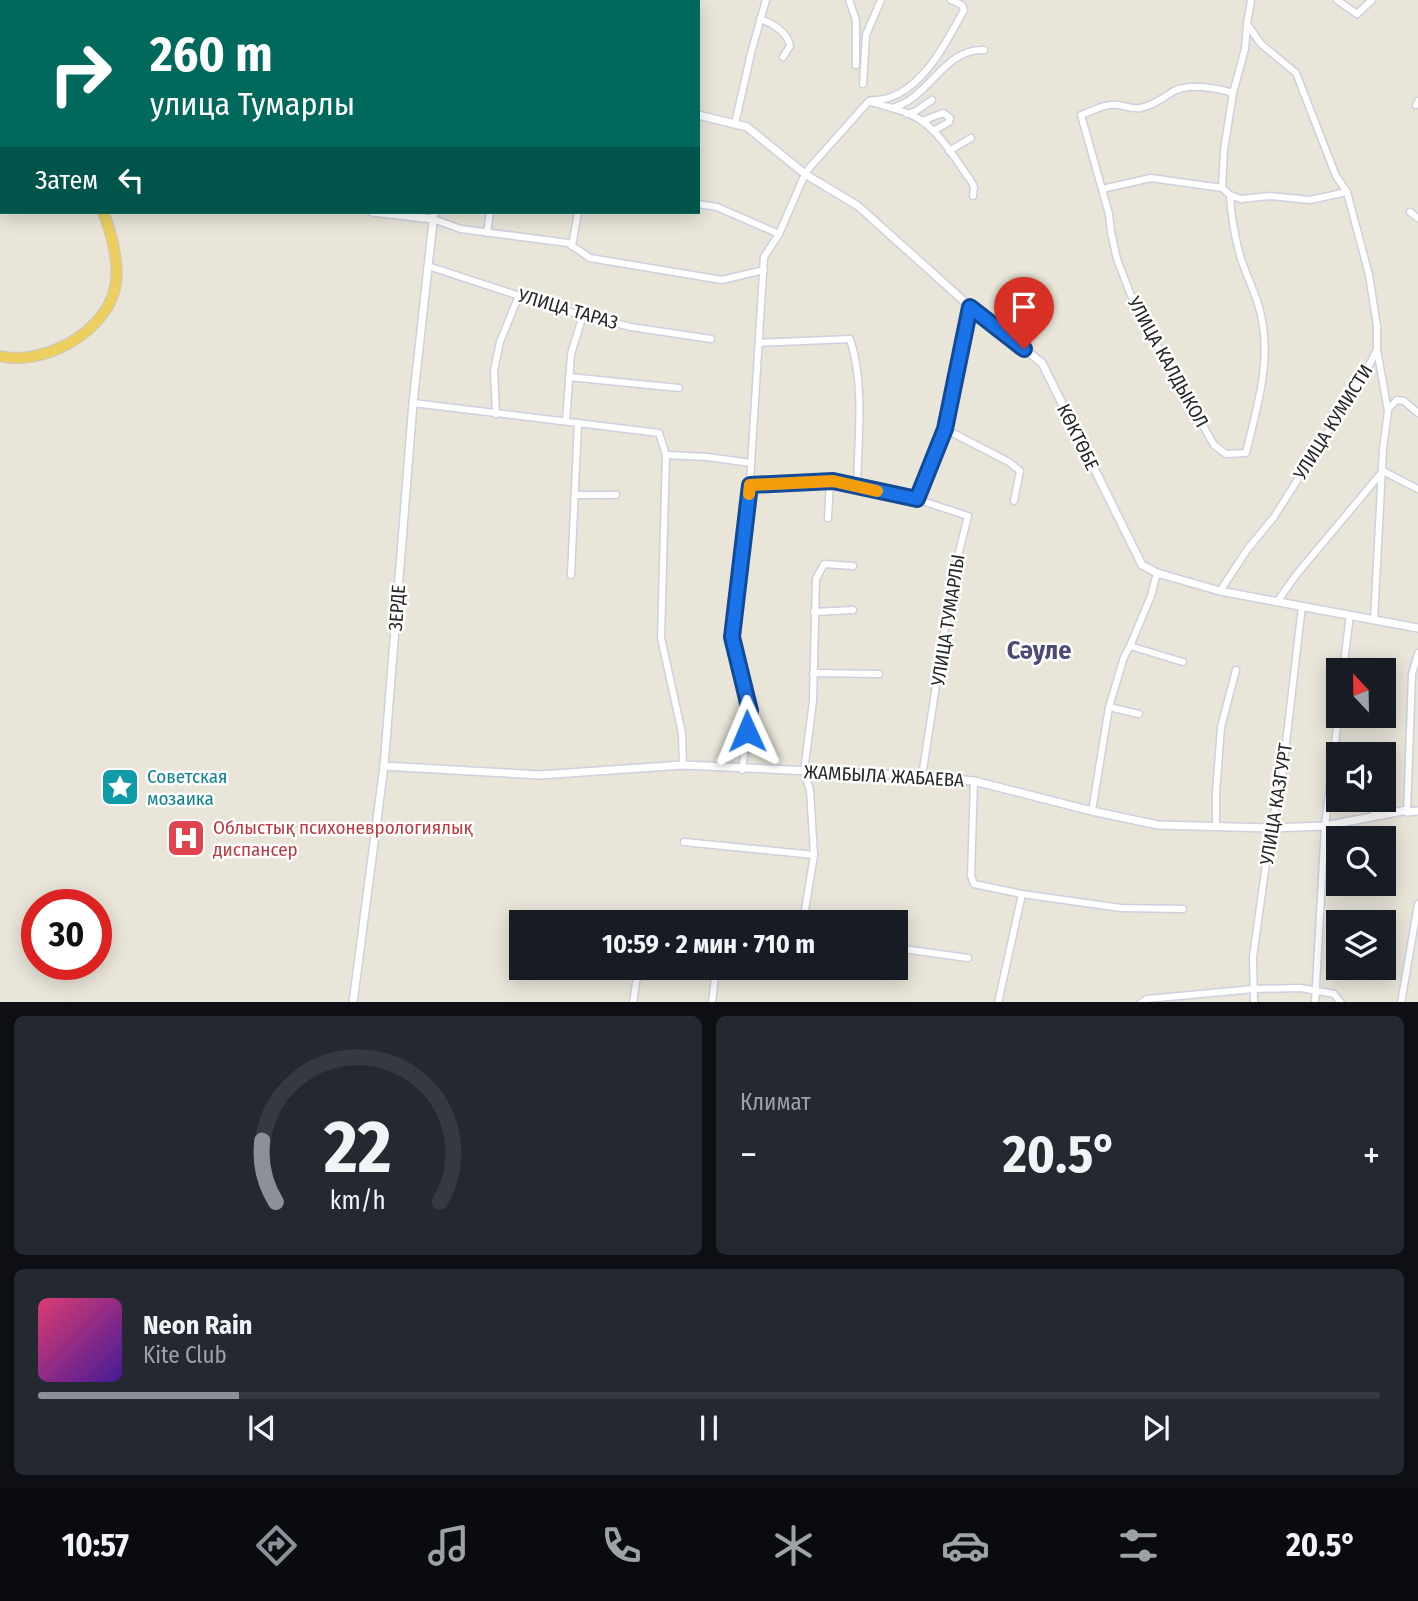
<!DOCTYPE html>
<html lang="ru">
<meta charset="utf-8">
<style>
:root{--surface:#171b24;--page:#242831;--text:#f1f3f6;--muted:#9ea1a6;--line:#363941;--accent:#8c9099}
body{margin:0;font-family:"Fira Sans Condensed",sans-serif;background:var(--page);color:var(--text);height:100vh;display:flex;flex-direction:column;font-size:26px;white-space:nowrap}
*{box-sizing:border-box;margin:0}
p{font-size:23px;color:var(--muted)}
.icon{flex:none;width:38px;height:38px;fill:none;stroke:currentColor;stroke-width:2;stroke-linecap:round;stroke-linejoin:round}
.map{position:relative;height:1002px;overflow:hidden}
.side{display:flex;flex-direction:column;gap:14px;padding:14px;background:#0d0f14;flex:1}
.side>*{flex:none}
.hud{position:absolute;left:0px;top:0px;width:700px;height:214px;box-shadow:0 4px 18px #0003;background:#00695c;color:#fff;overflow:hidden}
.needle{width:46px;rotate:338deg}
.tools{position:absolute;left:1326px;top:658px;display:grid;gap:14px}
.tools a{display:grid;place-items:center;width:70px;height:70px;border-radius:0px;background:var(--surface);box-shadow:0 4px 18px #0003;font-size:35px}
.speed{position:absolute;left:21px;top:889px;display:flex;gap:14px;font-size:35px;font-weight:700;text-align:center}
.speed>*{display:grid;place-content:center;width:91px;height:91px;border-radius:50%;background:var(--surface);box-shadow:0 4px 18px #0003;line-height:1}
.speed .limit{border:10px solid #d22;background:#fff;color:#111}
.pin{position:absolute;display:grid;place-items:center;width:60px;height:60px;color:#fff;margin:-72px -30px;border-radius:50% 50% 50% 0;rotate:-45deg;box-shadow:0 0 7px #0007}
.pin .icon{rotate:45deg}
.me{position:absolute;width:77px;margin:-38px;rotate:359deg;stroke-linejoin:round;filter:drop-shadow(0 0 5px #0008)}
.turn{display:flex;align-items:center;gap:24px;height:147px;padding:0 35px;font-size:32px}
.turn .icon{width:91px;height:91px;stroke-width:2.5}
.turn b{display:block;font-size:49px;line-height:60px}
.then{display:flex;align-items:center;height:66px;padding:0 35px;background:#0003;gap:14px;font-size:26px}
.big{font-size:52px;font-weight:700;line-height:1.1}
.side .card{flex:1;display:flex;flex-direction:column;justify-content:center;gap:10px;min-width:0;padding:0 24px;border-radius:10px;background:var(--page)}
.side .dial{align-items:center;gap:0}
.dial svg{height:182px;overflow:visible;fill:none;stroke:var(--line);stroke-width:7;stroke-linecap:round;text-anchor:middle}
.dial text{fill:var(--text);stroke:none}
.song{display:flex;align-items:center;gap:21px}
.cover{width:84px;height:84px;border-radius:10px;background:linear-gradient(135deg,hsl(340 70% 55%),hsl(260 70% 35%))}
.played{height:7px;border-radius:4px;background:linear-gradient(90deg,var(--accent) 15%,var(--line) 15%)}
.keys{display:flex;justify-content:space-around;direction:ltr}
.heat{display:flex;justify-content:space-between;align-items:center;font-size:38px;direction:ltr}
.side .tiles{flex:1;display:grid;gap:14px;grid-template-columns:1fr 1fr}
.card:last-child{grid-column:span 2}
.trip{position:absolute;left:509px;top:910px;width:399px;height:70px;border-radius:0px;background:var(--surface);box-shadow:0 4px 18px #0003;font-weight:700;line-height:70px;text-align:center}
.dock{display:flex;height:112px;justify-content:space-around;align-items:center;background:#090b0e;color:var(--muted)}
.dock .icon{width:49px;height:49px}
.dock .active{color:var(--accent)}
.dock b{font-size:32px;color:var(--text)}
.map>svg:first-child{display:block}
.cemetery{fill:#bbd1b2}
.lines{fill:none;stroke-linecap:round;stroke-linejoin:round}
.minor-casing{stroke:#cfcfdf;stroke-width:9}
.tertiary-casing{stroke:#cfcfdf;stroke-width:10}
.trunk-casing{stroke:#c7c7c7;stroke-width:12}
.minor{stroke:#fff;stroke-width:6}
.tertiary{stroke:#fff;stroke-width:7}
.trunk{stroke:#eccf5e;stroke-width:10}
.route-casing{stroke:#114b97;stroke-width:18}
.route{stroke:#1a73e8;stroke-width:12}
.slow{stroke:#f59e0b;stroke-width:12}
.labels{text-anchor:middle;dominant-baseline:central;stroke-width:5;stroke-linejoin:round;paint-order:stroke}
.street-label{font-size:19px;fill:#272727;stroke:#fff}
.culture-label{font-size:19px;fill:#0d838f;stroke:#fff;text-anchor:start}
.health-label{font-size:19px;fill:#be3a42;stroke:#fff;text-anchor:start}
.district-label{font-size:26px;font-weight:bold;fill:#4d4b74;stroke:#fff}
</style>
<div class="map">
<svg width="1418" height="1003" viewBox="0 0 1418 1003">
<rect width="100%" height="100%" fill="#e9e5d9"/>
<polygon class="cemetery" points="141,0 332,0 142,2"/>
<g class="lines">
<defs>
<g id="minor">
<polyline points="438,0 439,2"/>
<polyline points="849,0 856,20 856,65"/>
<polyline points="1337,0 1357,14 1372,0"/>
<path d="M760,19C773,23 788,33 790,46L783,57"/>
<polyline points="863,84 866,35 881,0"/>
<polyline points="1233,93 1224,150 1222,188 1230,195 1241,199 1270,196 1310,200 1347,192"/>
<path d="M871,102C887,107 908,111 922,121C942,135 957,162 971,181L974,187L973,196"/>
<polyline points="1416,105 1418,101"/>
<path d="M891,108C929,100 943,48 984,50"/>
<polyline points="907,114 916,111 932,100"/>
<polyline points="922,121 943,113 950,118 949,122 933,131"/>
<polyline points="735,124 751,53 766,0"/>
<polyline points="949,151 971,138"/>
<polyline points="1102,189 1151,178 1222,188"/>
<path d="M1230,195C1231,216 1235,238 1241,259C1248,280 1258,297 1262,320C1271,365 1256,410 1246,453L1226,454L1214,445L1146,326L1130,293L1117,259L1111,232L1109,214L1081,115C1093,111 1105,103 1118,105C1126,106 1131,109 1140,108C1153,106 1162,98 1174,91C1190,83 1217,88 1233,93L1245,49L1247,24"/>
<polyline points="698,204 717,207 779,234"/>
<polyline points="1410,212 1418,218"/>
<polyline points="433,219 461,229 568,243 590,258 722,280 764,270"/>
<polyline points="487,233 490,212"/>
<polyline points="572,246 578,212"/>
<polyline points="428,266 562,310 631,327 711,339"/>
<path d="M759,343L850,339C865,385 858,438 857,486"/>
<polyline points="569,377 679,388"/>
<polyline points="413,403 659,433 666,455 661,638 682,733 683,765"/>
<polyline points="1388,409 1397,400 1404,401 1418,413"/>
<polyline points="496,414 494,370 500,342 519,295"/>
<polyline points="566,421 571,354 583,315"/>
<polyline points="945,429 1009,462 1020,471 1014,501"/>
<polyline points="666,455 707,457 751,463"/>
<polyline points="749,485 833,481 922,501 968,516 953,576 922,776"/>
<polyline points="575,495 616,495"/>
<polyline points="917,499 945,429 970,307"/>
<polyline points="828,518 830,481"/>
<polyline points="1157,573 1151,596 1130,646 1183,662"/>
<polyline points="571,575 578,423"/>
<polyline points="1220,591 1247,550 1274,517 1365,373 1377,350 1377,326 1369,275 1347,192 1336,176 1296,73 1261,44 1247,24 1251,0"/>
<polyline points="1277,602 1296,575 1383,471 1418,489"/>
<polyline points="814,612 853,610"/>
<polyline points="1374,620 1383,449 1388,411 1377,350"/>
<polyline points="1130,646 1124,657 1109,707 1139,714"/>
<polyline points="1343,670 1350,615"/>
<polyline points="813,673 879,674"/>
<path d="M742,770L750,711L732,637L750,481L764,257L779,234L805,174L810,167L869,101C876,100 884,100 891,97C926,84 947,41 964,10L962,5L951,0"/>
<polyline points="974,781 971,876 974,884 1022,894 1121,908 1183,909"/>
<polyline points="1092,811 1109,707"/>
<polyline points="1407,812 1412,674 1418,653"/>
<polyline points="1374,815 1375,800"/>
<polyline points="1216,826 1216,793 1221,727 1236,670"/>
<polyline points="684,842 814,855 803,922"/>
<polyline points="814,855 810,790 804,772 813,701 816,579 824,564 853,566"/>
<polyline points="896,948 968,958"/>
<polyline points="633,1003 638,970"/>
<polyline points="712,1003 716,968"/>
<polyline points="998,1003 1022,894"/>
<polyline points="1141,1003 1147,999 1254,989 1301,988 1334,994 1341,1003"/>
<polyline points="1254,1003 1253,957 1271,828 1282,777 1302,606"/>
<polyline points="1315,1003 1325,826 1339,711"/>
<polyline points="1401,1003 1418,904"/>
</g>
<g id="tertiary">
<polyline points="698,115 747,127 805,174 858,206 966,303 1042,363 1142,565 1157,573 1220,591 1418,628"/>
<polyline points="372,212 433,219"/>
<polyline points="384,766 540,775 683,765 922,776 974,781 1092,811 1158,825 1271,828 1325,826 1407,810 1407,812 1418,811"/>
<polyline points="353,1003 384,766 413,403 434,212"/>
</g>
<g id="trunk">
<polyline points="125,0 126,2"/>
<polyline points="0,158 2,158"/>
<path d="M0,356C42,366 101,335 114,292C121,268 112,234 103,212"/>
</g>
</defs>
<use href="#minor" class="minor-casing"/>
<use href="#tertiary" class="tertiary-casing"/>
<use href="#trunk" class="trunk-casing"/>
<use href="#minor" class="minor"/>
<use href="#tertiary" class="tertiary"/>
<use href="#trunk" class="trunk"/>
</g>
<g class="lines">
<defs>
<polyline id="route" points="747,731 750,711 732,637 750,485 833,481 917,499 945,429 970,307 1024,349"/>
</defs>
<use href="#route" class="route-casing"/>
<use href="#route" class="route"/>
<polyline class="slow" points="749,494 750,485 833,481 877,491"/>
</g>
<defs>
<symbol id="sight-square" viewBox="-11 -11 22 22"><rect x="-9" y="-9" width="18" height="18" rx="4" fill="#0f9aa8" stroke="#fff"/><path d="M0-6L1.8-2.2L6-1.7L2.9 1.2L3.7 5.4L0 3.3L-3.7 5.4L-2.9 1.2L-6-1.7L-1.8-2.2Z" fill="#fff"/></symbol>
<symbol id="hospital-square" viewBox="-11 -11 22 22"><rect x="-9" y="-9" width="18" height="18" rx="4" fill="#e0444e" stroke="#fff"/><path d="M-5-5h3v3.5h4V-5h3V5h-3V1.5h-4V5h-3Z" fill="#fff"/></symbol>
</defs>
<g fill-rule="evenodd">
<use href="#sight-square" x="98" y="765" width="44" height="44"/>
<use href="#hospital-square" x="164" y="816" width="44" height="44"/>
</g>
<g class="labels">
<g class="street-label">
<text transform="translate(568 309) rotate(16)">УЛИЦА ТАРАЗ</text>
<text transform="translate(1168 362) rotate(61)">УЛИЦА КАЛДЫКОЛ</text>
<text transform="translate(1333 422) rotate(-58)">УЛИЦА КУМИСТИ</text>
<text transform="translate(1078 437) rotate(64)">КӨКТӨБЕ</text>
<text transform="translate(397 608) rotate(-86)">ЗЕРДЕ</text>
<text transform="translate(948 620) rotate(-81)">УЛИЦА ТУМАРЛЫ</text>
<text transform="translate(884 776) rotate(3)">ЖАМБЫЛА ЖАБАЕВА</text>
<text transform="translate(1276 804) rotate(-81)">УЛИЦА КАЗГУРТ</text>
</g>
<g class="culture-label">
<text x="147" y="776">Советская<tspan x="147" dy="22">мозаика</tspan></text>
</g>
<g class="health-label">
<text x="213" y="827">Облыстық психоневрологиялық<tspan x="213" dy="22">диспансер</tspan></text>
</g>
<g class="district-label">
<text x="1039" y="650">Сәуле</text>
</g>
</g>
</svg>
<div class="tools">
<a><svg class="needle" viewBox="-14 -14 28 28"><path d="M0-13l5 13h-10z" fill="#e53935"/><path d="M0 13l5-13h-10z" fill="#9ea1a6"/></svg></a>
<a><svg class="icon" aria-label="sound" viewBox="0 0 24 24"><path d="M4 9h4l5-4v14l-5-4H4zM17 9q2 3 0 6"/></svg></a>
<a><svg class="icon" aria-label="search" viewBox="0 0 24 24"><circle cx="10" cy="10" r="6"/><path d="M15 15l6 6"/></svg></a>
<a><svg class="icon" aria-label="layers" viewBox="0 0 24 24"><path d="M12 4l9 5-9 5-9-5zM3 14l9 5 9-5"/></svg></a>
</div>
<div class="speed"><div class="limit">30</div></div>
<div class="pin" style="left:1024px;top:349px;background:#d93025"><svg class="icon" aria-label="arrive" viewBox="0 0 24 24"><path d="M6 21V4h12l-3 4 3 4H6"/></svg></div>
<svg class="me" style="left:747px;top:731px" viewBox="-20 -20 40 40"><path d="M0-17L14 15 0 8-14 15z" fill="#1a73e8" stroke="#fff" stroke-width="4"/></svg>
<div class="trip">10:59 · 2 мин · 710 m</div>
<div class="hud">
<div class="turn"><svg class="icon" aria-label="right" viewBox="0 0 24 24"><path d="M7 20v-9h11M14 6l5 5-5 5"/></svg><div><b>260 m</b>улица Тумарлы</div></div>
<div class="then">Затем<svg class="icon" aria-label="left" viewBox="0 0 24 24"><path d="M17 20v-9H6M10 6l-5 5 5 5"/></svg></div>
</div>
</div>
<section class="side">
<div class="tiles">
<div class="card dial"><svg viewBox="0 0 100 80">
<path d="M14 69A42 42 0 1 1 86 69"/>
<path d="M14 69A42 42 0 0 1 8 42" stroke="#8c9099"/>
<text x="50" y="56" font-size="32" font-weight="700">22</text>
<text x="50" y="72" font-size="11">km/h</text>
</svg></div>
<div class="card"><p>Климат</p>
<div class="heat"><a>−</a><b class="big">20.5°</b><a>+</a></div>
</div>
<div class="card">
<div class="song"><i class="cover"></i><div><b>Neon Rain</b><p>Kite Club</p></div></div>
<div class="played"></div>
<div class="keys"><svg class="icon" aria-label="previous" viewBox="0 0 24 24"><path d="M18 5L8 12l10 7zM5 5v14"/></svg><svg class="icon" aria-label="pause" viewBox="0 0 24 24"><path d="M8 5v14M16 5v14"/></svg><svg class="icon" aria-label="next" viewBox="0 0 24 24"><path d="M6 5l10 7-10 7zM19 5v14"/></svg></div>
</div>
</div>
</section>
<nav class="dock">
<b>10:57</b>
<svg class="icon active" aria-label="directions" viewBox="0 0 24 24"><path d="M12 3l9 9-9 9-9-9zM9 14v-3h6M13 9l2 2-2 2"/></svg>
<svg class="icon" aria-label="music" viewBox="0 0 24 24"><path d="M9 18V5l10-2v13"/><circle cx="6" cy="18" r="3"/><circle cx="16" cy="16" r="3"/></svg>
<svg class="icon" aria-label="phone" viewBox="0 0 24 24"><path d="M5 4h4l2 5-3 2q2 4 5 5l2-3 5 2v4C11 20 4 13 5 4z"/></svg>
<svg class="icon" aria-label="climate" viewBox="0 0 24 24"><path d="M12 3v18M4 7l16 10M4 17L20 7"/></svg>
<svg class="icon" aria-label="car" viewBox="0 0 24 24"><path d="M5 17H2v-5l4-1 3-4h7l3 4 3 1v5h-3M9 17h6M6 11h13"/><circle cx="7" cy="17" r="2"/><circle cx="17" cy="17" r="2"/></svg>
<svg class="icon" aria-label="filters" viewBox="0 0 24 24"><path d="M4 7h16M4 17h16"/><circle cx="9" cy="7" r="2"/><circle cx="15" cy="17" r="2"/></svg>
<b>20.5°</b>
</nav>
